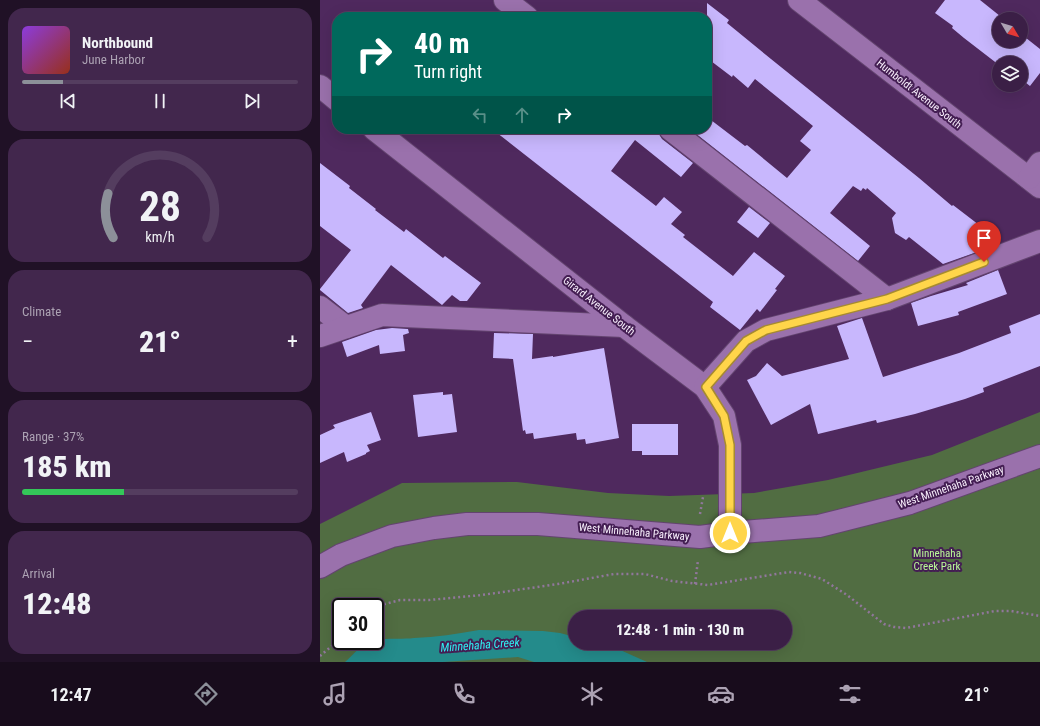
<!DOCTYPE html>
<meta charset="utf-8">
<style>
:root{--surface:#3b1f46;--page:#42274d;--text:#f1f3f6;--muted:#aca2b3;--line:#543d5f;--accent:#8c9099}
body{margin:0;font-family:"Roboto Condensed",sans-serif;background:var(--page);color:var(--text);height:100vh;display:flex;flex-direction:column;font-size:15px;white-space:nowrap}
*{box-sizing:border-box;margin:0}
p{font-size:13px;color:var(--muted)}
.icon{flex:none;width:22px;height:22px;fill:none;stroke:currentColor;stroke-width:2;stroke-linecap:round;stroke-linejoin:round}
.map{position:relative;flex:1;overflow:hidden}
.panel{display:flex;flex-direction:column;gap:8px;padding:8px;background:#201126;width:320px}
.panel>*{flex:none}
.guide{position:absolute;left:12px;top:12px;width:380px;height:122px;border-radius:16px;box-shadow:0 4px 16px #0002,0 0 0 1px var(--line);background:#00695c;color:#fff;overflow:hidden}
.needle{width:26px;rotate:128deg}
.controls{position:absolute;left:672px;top:12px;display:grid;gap:8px}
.controls a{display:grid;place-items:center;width:36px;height:36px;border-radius:50%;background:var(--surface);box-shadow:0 4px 16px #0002,0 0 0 1px var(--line);font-size:20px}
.speed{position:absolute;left:12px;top:598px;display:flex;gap:8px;font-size:20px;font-weight:700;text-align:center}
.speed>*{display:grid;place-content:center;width:52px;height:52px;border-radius:50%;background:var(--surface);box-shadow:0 4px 16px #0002,0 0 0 1px var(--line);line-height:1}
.speed .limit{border:2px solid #111;border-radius:6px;background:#fff;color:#111}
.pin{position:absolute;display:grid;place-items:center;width:34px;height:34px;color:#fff;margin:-41px -17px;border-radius:50% 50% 50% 0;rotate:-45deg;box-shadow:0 0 4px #0007}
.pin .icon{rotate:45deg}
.me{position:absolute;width:44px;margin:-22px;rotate:0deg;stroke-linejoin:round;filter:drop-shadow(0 0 3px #0008)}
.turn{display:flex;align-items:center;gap:14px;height:84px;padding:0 16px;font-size:18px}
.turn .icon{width:52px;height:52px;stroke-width:2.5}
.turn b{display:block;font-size:28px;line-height:34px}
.lanes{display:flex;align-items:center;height:38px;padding:0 16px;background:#0003;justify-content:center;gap:20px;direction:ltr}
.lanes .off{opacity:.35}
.big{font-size:30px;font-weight:800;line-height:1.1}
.panel .card{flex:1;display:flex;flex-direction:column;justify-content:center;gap:6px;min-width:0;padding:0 14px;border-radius:16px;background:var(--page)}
.panel .dial{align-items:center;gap:0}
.dial svg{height:104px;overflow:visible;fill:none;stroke:var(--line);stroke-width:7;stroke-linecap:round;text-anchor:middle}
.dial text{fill:var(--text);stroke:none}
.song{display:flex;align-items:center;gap:12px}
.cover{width:48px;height:48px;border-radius:6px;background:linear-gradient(135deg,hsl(270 70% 55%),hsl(10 70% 35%))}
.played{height:4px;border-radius:2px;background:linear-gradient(90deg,var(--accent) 15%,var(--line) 15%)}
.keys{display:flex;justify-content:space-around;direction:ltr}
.heat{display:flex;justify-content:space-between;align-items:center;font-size:22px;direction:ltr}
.charge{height:6px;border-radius:3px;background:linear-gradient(90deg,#34c759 37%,var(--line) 0)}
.trip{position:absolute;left:248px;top:610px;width:224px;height:40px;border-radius:20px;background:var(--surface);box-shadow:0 4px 16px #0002,0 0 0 1px var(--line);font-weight:800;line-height:40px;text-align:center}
.tabs{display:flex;height:64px;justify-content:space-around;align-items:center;background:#180c1c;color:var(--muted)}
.tabs .icon{width:28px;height:28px}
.tabs .active{color:var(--accent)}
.tabs b{font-size:18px;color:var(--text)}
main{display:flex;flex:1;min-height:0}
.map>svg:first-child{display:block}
.green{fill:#516d42;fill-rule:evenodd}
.water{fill:#248b8b}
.building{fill:#c8b7fd}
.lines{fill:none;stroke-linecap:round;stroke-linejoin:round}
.minor-casing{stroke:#63446f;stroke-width:24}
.path{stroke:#91779c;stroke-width:2.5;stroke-dasharray:2 3;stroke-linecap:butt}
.minor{stroke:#9a71ac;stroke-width:22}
.route-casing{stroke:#a68a30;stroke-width:10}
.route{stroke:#ffd54a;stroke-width:7}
.labels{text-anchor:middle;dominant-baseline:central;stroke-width:4;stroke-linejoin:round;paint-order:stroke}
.street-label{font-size:11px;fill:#f9f0fd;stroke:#441e53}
.park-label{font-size:11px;fill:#b9f997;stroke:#441e53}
.water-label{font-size:12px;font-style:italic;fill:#2ff2f3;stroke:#441e53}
</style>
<main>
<section class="panel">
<div class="card">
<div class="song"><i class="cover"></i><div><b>Northbound</b><p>June Harbor</p></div></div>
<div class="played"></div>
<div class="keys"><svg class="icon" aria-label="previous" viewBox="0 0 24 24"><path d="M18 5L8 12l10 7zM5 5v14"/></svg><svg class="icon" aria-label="pause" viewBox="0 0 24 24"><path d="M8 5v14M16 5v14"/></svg><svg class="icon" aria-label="next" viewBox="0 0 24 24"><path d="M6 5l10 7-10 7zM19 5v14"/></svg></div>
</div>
<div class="card dial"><svg viewBox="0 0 100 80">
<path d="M14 69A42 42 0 1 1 86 69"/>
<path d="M14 69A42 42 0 0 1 10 35" stroke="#8c9099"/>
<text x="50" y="56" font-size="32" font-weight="700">28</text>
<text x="50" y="72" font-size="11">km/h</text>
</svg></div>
<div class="card"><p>Climate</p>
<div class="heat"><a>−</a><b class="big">21°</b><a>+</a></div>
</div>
<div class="card"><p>Range · 37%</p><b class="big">185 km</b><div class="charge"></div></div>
<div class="card"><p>Arrival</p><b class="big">12:48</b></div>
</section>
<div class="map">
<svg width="720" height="662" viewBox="0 0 720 662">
<rect width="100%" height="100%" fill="#4f295e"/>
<path class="green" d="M720,412V662H0V524L82,483L197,482L288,493L349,496L434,493L508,480L612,455ZM21,607H55V641H21ZM255,617H465V643H255Z"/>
<path class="water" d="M159,630L223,631L240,633L255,637V643H279L298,649L327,662H214L198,657L123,662H25C32,656 38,648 46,644C61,636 78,640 94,638C116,637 137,634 159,630Z"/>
<g class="building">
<polygon points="625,0 660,0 680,16 679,17 682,19 679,19 679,41 701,41 701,34 720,49 720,73 710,86 701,79 701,63 681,63 679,61 679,65 644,38 632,28 633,26 615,13"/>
<polygon points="387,3 409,20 407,23 451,59 599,178 632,206 633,205 663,228 667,239 657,252 623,264 589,237 586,240 575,233 572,218 576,213 547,188 546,190 543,188 541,191 533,186 510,213 550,246 538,261 370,129 387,129 387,117 425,146 427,145 467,178 491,150 480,141 493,126 435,79 428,88 413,75 412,77 387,58"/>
<polygon points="172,129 338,129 339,134 342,139 373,163 361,177 315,140 291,171 336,206 344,197 362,212 351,224 365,235 363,237 413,276 434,252 465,276 455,289 457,290 440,312 437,309 420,330 390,307 393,302"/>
<polygon points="0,163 30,186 29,188 56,209 55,210 84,232 86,229 123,258 125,256 161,283 147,301 140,301 132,295 122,305 71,265 41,305 43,308 28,313 0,290 0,289 31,250 0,226"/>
<polygon points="429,207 450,223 438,238 417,222"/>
<polygon points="678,270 687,294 638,312 639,315 598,326 591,303 611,296 648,285 646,283"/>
<polygon points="720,314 720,366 663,388 664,392 645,399 595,414 557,423 556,420 498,434 490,404 451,425 427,380 436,376 447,363 462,376 529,359 517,326 542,318 563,377 639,353 691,333 689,326"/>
<polygon points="72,328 88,329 89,333 83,335 85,351 60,354 59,345 27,357 22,342 56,330"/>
<polygon points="174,333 213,334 212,359 233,356 233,357 284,348 299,438 266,444 265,439 257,440 256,433 214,439 213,433 206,434 205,430 203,431 193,359 173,358"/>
<polygon points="123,392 123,395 132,394 137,432 98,437 93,395"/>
<polygon points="51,412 61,440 47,445 50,451 46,453 46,454 27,462 24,452 0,463 0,435 15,428 13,425"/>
<polygon points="312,424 358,424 358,455 322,455 322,451 312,451"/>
</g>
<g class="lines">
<defs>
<g id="minor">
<polyline points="185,0 207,17"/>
<polyline points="479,0 720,187"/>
<polyline points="0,86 17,100"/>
<polyline points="54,129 304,326 385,387 404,416 410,445 410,533"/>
<polyline points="350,129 567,299"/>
<polyline points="709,178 720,163"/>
<polyline points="0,307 26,327"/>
<polyline points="0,336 62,315 304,326"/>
<polyline points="385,387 426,341 446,330 567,299 720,241"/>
<polyline points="0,567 21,555 72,536 114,528 147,524 218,524 380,537 410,533 499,526 590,503 720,456"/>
</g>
</defs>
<use href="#minor" class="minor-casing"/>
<g class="path">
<polyline points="380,514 383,497"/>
<polyline points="375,584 378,560"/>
<polyline points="55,609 65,604 80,600 109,600 162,595 238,584 294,574 325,574 352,581 388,585 469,572 480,573 502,579 527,595 564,624 574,627 586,628 675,611 691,611 720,616"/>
<polyline points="0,656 21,638"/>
</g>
<use href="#minor" class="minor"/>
</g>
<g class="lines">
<defs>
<polyline id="route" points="410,533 410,445 404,416 386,387 426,341 446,330 567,299 664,262"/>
</defs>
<use href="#route" class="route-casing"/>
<use href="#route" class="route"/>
</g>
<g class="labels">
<g class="street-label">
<text transform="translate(599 94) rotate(38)">Humboldt Avenue South</text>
<text transform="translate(279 306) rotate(38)">Girard Avenue South</text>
<text transform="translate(631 487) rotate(-19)">West Minnehaha Parkway</text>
<text transform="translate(314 532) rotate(5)">West Minnehaha Parkway</text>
</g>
<g class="park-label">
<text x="617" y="553">Minnehaha<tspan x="617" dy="13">Creek Park</tspan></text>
</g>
<g class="water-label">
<text transform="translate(160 645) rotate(-4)">Minnehaha Creek</text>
</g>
</g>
</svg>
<div class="controls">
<a><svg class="needle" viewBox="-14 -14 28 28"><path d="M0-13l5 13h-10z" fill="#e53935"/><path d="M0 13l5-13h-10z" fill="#aca2b3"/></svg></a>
<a><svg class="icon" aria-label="layers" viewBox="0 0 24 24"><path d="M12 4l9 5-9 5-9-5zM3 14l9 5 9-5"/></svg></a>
</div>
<div class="speed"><div class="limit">30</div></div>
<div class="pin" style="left:664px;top:262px;background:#d93025"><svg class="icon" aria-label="arrive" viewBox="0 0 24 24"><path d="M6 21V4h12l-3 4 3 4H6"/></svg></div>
<svg class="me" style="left:410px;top:533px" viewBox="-20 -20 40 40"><circle r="17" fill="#ffd54a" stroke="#fff" stroke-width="3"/><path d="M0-11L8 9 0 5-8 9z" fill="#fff"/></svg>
<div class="trip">12:48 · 1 min · 130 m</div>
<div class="guide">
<div class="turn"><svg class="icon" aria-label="right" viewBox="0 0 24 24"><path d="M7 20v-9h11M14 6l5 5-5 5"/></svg><div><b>40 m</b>Turn right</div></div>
<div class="lanes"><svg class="icon off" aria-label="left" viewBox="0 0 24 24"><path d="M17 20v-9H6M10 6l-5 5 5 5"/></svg><svg class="icon off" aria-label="ahead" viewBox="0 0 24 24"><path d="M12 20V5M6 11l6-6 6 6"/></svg><svg class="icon" aria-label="right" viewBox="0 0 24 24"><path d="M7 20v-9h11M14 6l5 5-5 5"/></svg></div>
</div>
</div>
</main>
<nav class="tabs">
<b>12:47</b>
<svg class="icon active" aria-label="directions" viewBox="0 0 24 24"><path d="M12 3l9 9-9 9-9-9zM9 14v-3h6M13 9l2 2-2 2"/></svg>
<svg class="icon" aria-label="music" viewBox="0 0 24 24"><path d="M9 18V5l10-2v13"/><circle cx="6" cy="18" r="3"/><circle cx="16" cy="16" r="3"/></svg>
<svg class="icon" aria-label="phone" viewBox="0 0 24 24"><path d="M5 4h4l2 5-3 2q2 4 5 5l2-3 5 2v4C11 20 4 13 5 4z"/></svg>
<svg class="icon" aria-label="climate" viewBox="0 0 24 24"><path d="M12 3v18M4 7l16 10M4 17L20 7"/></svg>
<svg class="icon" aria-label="car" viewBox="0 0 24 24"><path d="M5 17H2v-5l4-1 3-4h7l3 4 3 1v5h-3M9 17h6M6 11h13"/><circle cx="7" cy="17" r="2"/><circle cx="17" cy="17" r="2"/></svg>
<svg class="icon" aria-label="filters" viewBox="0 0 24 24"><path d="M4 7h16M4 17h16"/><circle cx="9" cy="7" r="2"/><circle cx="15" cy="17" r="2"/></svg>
<b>21°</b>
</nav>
